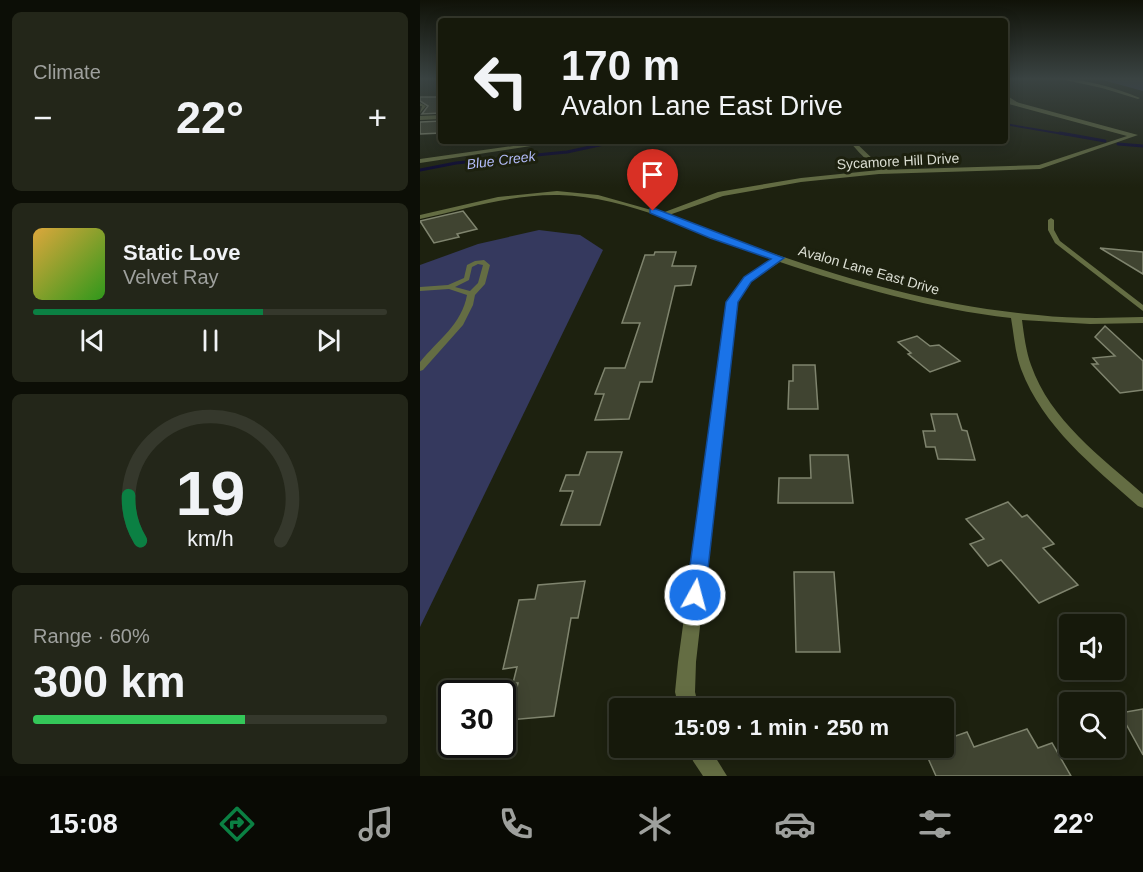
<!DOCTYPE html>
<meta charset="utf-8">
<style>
:root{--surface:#16190b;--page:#232619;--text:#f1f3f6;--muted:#9ea09d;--line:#35382c;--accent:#0b8043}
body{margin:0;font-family:Arial,sans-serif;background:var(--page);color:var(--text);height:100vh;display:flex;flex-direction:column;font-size:22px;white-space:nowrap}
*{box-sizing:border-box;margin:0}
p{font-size:20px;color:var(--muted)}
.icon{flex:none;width:33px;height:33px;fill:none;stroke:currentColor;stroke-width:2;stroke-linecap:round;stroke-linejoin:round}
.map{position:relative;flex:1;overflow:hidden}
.sheet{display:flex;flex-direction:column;gap:12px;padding:12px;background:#0c0e06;width:420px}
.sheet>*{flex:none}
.hud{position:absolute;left:18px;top:18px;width:570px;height:126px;border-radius:6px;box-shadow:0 3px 15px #0003,0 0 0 2px var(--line);background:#16190b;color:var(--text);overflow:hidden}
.buttons{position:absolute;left:639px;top:614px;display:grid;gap:12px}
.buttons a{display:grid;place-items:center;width:66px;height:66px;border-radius:6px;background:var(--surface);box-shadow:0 3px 15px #0003,0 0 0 2px var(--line);font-size:30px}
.speed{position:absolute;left:18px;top:680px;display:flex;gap:12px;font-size:30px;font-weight:700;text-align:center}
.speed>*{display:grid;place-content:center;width:78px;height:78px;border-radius:50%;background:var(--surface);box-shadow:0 3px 15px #0003,0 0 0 2px var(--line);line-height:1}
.speed .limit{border:3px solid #111;border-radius:9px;background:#fff;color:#111}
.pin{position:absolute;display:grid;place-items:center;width:51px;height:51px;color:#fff;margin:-62px -26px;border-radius:50% 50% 50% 0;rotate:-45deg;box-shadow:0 0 6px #0007}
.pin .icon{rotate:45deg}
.me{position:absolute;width:66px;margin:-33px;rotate:7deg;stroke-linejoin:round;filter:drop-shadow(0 0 4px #0008)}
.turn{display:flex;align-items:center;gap:21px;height:126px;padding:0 24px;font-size:27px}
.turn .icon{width:78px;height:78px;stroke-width:2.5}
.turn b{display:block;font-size:42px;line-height:51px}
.big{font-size:45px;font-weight:600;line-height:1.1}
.sheet .card{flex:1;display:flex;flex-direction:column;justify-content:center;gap:9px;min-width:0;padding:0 21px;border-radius:9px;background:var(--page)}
.sheet .dial{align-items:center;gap:0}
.dial svg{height:156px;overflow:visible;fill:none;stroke:var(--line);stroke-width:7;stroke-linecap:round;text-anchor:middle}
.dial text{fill:var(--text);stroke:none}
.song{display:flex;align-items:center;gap:18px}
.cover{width:72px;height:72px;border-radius:9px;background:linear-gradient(135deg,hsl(40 70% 55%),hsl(110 70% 35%))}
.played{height:6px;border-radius:3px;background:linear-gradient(90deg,var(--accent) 65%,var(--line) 65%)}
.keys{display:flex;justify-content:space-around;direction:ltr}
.heat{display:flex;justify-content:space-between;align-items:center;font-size:33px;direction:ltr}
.charge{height:9px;border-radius:4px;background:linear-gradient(90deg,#34c759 60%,var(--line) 0)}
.trip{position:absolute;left:189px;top:698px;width:345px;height:60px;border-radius:6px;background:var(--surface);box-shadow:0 3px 15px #0003,0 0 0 2px var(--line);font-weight:600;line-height:60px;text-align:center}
.dock{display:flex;height:96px;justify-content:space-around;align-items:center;background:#090a04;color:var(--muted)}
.dock .icon{width:42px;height:42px}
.dock .current{color:var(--accent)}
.dock b{font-size:27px;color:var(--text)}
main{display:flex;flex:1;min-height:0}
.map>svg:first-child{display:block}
.green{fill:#35395e}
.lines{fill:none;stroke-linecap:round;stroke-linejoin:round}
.stream-far1{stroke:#0a0631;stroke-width:2}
.stream{stroke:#0a0631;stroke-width:3}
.building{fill:#404431;stroke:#7f846e;stroke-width:1.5}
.lane{fill:#646d43;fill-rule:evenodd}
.street{fill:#646d43;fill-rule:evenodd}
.route{fill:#1a73e8;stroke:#114b97;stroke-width:1.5}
.labels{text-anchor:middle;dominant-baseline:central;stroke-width:6;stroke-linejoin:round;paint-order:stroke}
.far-water-label{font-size:14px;font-style:italic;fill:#b4bdfb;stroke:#1d210f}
.far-street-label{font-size:14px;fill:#dbded3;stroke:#1d210f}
</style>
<main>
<section class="sheet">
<div class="card"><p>Climate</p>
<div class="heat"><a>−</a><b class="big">22°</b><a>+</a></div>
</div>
<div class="card">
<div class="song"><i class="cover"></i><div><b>Static Love</b><p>Velvet Ray</p></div></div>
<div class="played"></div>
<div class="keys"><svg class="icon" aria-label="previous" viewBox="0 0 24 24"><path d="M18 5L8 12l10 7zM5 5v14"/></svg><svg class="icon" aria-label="pause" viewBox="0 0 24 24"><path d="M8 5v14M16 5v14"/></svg><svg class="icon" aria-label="next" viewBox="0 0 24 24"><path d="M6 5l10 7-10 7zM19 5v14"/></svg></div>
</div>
<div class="card dial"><svg viewBox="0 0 100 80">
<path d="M14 69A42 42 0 1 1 86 69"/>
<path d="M14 69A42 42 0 0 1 8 46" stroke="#0b8043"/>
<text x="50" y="56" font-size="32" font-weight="700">19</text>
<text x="50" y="72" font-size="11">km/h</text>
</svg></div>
<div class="card"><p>Range · 60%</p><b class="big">300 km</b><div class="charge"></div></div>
</section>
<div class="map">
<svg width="723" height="776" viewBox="0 0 723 776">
<rect width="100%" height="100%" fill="#1d210f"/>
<g class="green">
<polygon points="675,78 723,78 723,91"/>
<polygon points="119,230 160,235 183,250 0,627 0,265 58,244"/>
</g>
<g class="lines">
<polyline class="stream-far1" points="585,124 649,135"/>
<g class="stream">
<polyline points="640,133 685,141"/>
<polyline points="698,144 723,146"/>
<polyline points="0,170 36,163 147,152 198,141"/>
</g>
</g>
<g class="building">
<polygon points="0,97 21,97 21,113 2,114 8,106 0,101"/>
<polygon points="21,121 21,133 0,134 0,122"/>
<polygon points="43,211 57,229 37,234 39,237 14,243 0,221"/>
<polygon points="680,248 723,252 723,274"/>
<polygon points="235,252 256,252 252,266 276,266 271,285 255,286 232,382 220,382 209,419 175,420 184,394 175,394 185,368 205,368 220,323 202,323 225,255 234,255"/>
<polygon points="685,326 723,361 723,390 700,393 672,364 678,364 673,358 695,356 675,337"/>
<polygon points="497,336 510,346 519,345 540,361 510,372 488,354 491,353 478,342"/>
<polygon points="373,365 395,365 398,409 368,409 369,381 373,381"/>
<polygon points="511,414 537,414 542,430 547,431 555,460 518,459 515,447 506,447 503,431 515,431"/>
<polygon points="167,452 202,452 180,525 141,525 153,491 140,491 146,475 159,475"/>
<polygon points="390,455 428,455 433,503 358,503 359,478 391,478"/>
<polygon points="588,502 602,517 607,515 634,544 623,548 658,585 619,603 581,560 568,566 550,544 564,539 546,519"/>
<polygon points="374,572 414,572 420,652 376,652"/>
<polygon points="165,581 158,618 151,618 134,716 89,720 98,683 93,683 97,667 83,669 99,600 115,599 118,585"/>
<polygon points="723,709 723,755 700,713"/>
<polygon points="607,729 618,748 632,743 651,776 516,776 503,747 524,747 524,740 547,732 554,747"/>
</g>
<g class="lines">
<g class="lane">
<path d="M636,78C661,78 697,88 720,98L718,99L682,88Z"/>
<polygon points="585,95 586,95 600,104 597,105 585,98"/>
<polygon points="0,103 6,106 0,113 2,106 0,106"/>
<path d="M429,141H434L457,163L468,170V172C453,170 439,152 429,141Z"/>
<polygon points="631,218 634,220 634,230 640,241 723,305 723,311 635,243 628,230 628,220"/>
<path d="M64,260L70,265L65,284L55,295L53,305L43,325L3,370L0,371V362C18,340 42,324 47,295L29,289L0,291V287L28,285L44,278L47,265L55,261ZM58,264L63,265L58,283L50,291L35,287L49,280L52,267Z"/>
</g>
<g class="street">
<path d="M585,99L718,135L620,169L459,174L381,182L303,196L249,215C368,261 490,304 618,315C653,319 688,318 723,317V323L670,324L602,320C604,335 606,351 611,365C630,420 681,457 723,494V508L718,506C673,466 623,427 601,369C595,353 594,335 591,318C512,309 435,287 360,262L330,282L317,302L276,662L275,692L279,708H259L255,692L258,662L307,302L324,278L352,259C282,236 213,197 139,195C92,194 45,209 0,219V215L78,197L137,191L178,195L242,213L298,192L381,178L459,170L619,165L707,136L585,103Z"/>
<polygon points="21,115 21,119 0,120 0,116"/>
<polygon points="128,141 144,141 0,163 0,159"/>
<polygon points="269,747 289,747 307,776 283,776 273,761"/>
</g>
</g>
<linearGradient id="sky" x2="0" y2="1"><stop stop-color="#101208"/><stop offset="0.42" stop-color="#3a4342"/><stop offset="1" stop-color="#3a4342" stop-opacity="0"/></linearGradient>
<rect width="723" height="187" fill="url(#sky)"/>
<polygon class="route" points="230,209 236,209 364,258 331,282 318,302 285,595 282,601 275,603 269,601 266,595 306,302 324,277 351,259 290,238 230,213"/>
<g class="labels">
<g class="far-water-label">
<text transform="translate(81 160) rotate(-7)">Blue Creek</text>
</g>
<g class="far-street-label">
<text transform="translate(478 161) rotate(-3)">Sycamore Hill Drive</text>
<text transform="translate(449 270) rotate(16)">Avalon Lane East Drive</text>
</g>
</g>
</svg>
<div class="buttons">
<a><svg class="icon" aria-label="sound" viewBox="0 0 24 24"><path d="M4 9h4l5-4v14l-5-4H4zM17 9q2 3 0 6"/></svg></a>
<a><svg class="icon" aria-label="search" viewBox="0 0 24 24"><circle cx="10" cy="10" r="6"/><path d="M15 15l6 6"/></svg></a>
</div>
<div class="speed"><div class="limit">30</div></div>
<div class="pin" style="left:233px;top:211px;background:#d93025"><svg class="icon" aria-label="arrive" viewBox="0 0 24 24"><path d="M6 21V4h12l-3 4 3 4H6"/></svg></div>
<svg class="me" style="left:275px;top:595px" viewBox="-20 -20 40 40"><circle r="17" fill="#1a73e8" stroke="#fff" stroke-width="3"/><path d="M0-11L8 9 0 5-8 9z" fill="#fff"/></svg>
<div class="trip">15:09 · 1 min · 250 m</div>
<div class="hud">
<div class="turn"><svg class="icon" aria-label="left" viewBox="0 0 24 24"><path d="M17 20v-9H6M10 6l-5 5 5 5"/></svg><div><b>170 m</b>Avalon Lane East Drive</div></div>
</div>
</div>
</main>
<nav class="dock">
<b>15:08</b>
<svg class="icon current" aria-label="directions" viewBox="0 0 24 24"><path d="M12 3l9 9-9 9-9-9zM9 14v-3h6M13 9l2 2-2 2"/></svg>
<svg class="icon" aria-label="music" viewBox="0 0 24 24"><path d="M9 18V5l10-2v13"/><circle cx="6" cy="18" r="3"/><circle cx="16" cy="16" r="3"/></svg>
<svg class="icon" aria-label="phone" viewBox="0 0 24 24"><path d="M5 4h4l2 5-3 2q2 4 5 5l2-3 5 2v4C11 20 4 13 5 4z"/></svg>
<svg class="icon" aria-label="climate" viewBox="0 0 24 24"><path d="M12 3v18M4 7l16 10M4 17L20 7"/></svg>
<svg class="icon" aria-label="car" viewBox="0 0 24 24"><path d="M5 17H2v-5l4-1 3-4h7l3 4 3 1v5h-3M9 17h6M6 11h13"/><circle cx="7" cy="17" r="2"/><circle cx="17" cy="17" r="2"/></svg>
<svg class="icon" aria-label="filters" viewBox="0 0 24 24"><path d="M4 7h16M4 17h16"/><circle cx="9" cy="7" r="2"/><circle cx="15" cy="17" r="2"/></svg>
<b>22°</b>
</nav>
